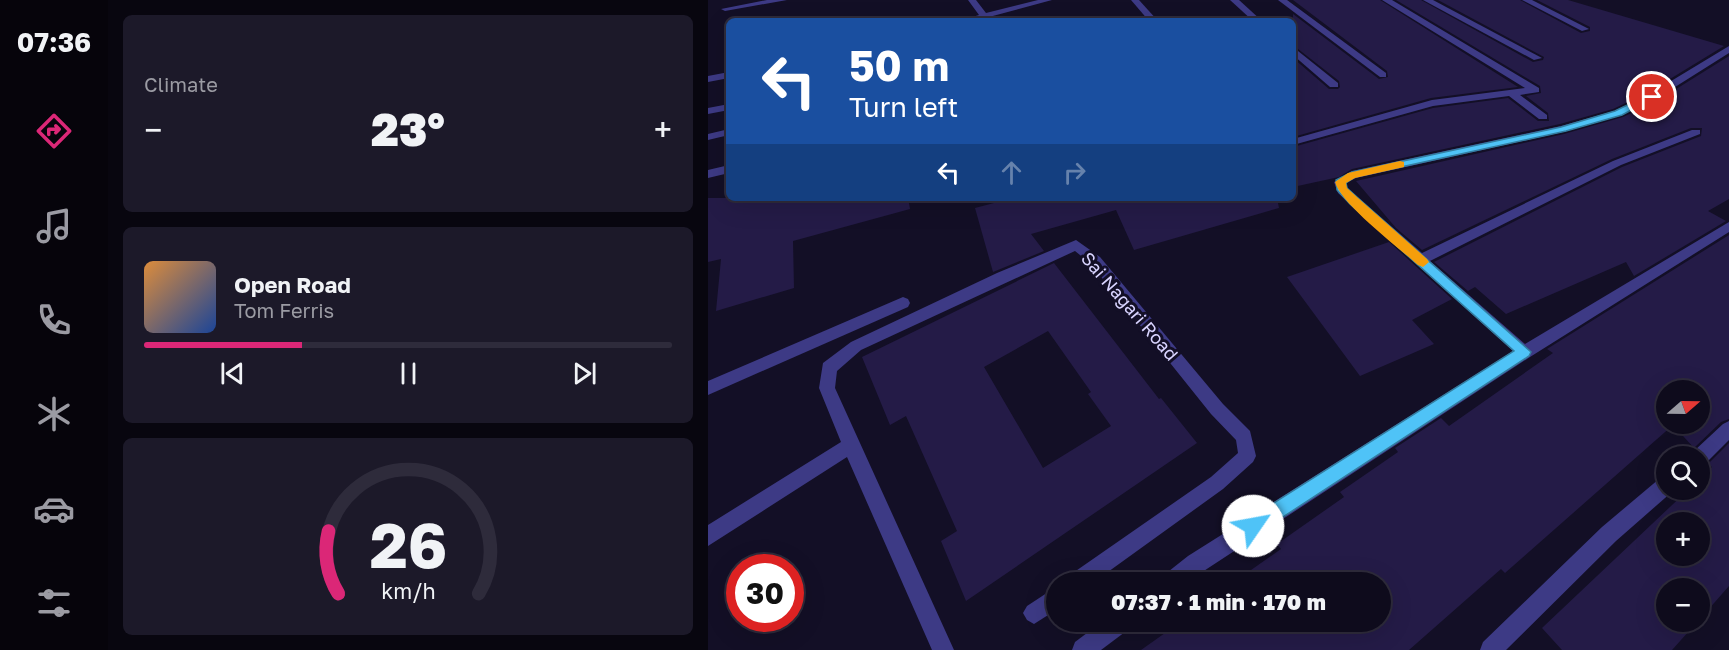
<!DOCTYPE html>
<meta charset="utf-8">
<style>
:root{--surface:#0e0b1c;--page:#1c1929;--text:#f1f3f6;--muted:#9b9ba3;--line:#2e2b3b;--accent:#db2777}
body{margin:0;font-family:"Golos Text",sans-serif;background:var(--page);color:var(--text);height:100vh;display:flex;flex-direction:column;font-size:22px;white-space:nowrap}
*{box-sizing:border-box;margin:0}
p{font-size:20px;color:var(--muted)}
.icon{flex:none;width:33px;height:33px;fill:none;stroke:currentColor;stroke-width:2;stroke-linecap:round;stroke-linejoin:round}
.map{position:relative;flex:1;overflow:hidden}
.panel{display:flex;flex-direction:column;gap:15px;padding:15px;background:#08060f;width:600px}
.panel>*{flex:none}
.banner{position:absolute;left:18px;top:18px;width:570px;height:183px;border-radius:9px;box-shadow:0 6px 24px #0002,0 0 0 2px var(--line);background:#1a4fa0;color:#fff;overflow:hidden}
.needle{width:39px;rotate:70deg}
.tools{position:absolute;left:948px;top:380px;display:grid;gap:12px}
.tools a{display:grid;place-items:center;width:54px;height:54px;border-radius:50%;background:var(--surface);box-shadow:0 6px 24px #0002,0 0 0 2px var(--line);font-size:30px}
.speed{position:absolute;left:18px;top:554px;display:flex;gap:12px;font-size:30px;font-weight:700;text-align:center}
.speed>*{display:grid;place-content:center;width:78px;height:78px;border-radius:50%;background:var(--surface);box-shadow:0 6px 24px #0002,0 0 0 2px var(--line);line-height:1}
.speed .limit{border:9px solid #d22;background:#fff;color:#111}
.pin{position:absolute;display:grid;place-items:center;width:51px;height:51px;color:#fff;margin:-26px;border:3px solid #fff;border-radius:50%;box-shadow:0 2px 6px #0007}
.me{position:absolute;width:66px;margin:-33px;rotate:57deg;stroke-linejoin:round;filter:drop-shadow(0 0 4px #0008)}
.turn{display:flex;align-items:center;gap:21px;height:126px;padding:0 24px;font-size:27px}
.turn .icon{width:78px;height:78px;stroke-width:2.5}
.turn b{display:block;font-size:42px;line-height:51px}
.lanes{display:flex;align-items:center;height:57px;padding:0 24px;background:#0003;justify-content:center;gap:30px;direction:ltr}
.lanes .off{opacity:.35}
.big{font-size:45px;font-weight:800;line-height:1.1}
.panel .tile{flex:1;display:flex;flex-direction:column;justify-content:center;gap:9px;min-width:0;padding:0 21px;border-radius:9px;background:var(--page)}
.panel .dial{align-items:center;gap:0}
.dial svg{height:156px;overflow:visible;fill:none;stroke:var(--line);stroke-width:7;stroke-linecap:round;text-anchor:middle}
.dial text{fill:var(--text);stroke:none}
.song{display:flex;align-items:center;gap:18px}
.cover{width:72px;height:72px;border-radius:9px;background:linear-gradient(135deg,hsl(30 70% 55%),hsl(220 70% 35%))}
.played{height:6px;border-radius:3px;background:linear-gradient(90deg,var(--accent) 30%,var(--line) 30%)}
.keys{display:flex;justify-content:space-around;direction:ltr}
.heat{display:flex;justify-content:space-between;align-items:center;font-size:33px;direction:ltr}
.trip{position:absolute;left:338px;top:572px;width:345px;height:60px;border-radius:30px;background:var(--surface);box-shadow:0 6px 24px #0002,0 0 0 2px var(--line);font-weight:800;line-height:60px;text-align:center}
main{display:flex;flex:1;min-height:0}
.tab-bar{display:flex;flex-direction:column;width:108px;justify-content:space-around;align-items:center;background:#06040b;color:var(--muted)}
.tab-bar .icon{width:42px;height:42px}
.tab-bar .active{color:var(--accent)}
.tab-bar b{font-size:27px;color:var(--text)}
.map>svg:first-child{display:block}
.building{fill:#241b47;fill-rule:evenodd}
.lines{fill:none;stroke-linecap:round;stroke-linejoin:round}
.minor{fill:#3d3a85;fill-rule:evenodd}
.route{fill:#4fc3f7;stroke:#337fa1;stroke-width:1.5}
.slow{fill:#f59e0b}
.labels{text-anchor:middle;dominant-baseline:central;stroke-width:6;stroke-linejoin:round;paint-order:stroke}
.street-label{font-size:18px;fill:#d9d4ff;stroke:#130f26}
</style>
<main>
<nav class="tab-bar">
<b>07:36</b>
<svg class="icon active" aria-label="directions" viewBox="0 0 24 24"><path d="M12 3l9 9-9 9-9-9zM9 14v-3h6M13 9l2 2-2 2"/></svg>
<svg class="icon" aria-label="music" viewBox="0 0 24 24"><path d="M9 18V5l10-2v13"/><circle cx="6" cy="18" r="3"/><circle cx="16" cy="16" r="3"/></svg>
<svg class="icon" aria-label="phone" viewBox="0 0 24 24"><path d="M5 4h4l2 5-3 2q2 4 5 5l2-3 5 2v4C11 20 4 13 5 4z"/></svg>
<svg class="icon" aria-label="climate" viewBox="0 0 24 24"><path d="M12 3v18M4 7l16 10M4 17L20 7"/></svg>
<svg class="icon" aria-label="car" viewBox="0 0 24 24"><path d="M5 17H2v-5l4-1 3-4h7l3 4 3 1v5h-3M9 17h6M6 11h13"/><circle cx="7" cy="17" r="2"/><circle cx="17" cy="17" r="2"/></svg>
<svg class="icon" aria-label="filters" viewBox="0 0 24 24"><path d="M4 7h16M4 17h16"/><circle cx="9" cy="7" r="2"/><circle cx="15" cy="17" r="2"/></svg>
</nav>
<section class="panel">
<div class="tile"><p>Climate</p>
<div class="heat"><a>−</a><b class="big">23°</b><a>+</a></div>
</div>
<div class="tile">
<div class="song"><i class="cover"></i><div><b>Open Road</b><p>Tom Ferris</p></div></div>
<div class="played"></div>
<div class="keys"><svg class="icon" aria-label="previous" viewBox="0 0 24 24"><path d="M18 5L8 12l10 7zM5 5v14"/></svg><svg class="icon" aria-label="pause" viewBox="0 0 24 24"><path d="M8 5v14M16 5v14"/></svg><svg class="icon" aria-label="next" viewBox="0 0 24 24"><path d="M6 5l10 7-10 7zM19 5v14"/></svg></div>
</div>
<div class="tile dial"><svg viewBox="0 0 100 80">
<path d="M14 69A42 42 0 1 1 86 69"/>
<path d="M14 69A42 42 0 0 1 9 37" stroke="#db2777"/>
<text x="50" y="56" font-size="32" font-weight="700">26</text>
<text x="50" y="72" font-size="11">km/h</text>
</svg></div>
</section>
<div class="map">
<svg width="1021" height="650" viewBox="0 0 1021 650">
<rect width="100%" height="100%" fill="#130f26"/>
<g class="building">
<polygon points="585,0 672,0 810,87 723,98 585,137 585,58 621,89 630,89 632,87 631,81 585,45 585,14 671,79 680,77 679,71"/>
<polygon points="688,0 713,0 825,62 835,60 836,57 730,0 812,0 873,33 882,31 882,27 829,0 860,0 1016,46 939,93 905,109 852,124 644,169 631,177 585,187 585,147 725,108 800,98 830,121 841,121 840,113 818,96 833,93 832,86"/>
<polygon points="1021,56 1021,199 1000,211 1018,221 926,276 918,262 798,314 767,287 760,291 726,262 914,167 993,136 994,128 983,128 904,159 714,250 688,228 648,181 856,134 915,117 949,101"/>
<polygon points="0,198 200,198 202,209 85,241 86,288 8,311 13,259 0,262"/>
<polygon points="305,198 413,198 414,202 430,198 569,198 571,208 426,250 408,210 323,234 336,251 285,272 267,208"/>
<path d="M1021,235V419L1013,422L986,448L965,425L797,573L793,569L701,650H433L474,621H672V582H526L573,549L569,544L636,497L632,492L690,452L687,448L733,418L741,426L845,353L839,349ZM958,390H992V423H958Z"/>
<polygon points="681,242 744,299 704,320 726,344 652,376 579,277"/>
<path d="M346,263L451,399L453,398L489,443L258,601L233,541L249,531L198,416L182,425L154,357ZM340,331L383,392L380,394L403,426L335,468L276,367Z"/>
<path d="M1021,443V586L992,619V588H958V621H990L964,650H854L834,628L981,489H992V479L1004,467L1000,464ZM958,522H992V555H958Z"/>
</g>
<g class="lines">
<g class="minor">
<polygon points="59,0 79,0 17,11 13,9"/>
<polygon points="260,0 268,0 278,13 330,0 344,0 281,17 284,21 274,19 251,21 271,15"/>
<polygon points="423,0 431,0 450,21 441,21"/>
<polygon points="522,0 531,0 554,21 545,21"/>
<polygon points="570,0 579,0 678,73 678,77 672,77"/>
<polygon points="674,0 684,0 831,88 831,92 812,95 839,115 839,119 831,119 801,96 725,106 585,145 585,139 724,100 817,88"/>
<polygon points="715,0 725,0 834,58 826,60"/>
<polygon points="814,0 824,0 881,29 874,31"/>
<polygon points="1021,46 1021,53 948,99 914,115 855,132 648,178 638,183 640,189 714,253 905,161 984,130 992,130 992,134 913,165 722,261 817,344 1021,222 1021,232 822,357 479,582 453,582 456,575 480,556 805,351 630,193 626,182 644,171 853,126 906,111 940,95"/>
<polygon points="585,47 630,83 630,87 622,87 585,55"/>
<polygon points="21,72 21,78 0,82 0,76"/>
<polygon points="21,104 21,110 0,114 0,108"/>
<polygon points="21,129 21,135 0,140 0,134"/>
<polygon points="21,165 21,173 0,178 0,170"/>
<polygon points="368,240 392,257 515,404 542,431 548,456 545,462 515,489 386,582 359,582 362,575 503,477 530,453 528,440 503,414 382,263 367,251 153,350 129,371 127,388 246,650 224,650 139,457 0,546 0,525 133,442 111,388 115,363 143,342 289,273"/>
<polygon points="195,297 200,299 202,303 200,307 0,395 0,381"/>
<polygon points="1021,421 1021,440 998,463 992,465 992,456 984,456 986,451 1015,424"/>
<polygon points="958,476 958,489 965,489 965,491 908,541 798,650 772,650 775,642 894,527 951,479"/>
<polygon points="348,587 348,610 326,624 319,620 315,613 319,606"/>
<polygon points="395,621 424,621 421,629 393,650 364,650 367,642"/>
</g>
</g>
<polygon class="route" points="940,95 948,97 914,115 858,131 647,177 638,183 639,188 650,198 823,352 821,356 552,532 545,535 539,532 537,526 539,520 806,351 642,204 629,190 628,180 644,172 853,127 907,111"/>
<path class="slow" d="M692,161L696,162V167L647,178L638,183L639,188L650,198L719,259L721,262L715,267L710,265C691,248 633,204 627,182L640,173Z"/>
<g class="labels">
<g class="street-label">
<text transform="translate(422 306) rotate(49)">Sai Nagari Road</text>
</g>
</g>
</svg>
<div class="tools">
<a><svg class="needle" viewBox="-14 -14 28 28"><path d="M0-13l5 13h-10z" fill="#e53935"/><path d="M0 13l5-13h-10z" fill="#9b9ba3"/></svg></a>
<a><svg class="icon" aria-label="search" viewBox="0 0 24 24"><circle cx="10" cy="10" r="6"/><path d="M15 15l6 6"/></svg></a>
<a>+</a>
<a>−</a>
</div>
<div class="speed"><div class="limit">30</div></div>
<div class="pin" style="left:944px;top:97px;background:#d93025"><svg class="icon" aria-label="arrive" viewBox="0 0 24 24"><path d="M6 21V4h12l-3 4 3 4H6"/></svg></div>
<svg class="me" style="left:545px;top:526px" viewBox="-20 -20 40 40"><circle r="19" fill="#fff"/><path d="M0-13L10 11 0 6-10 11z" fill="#4fc3f7"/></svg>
<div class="trip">07:37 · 1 min · 170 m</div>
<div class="banner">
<div class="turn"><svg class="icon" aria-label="left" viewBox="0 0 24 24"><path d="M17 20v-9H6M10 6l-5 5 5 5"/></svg><div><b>50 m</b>Turn left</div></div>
<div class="lanes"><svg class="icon" aria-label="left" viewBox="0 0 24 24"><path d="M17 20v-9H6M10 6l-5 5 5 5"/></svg><svg class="icon off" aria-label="ahead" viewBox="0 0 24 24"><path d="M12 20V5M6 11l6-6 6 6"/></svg><svg class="icon off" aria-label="right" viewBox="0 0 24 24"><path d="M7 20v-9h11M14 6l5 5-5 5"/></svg></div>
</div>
</div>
</main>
